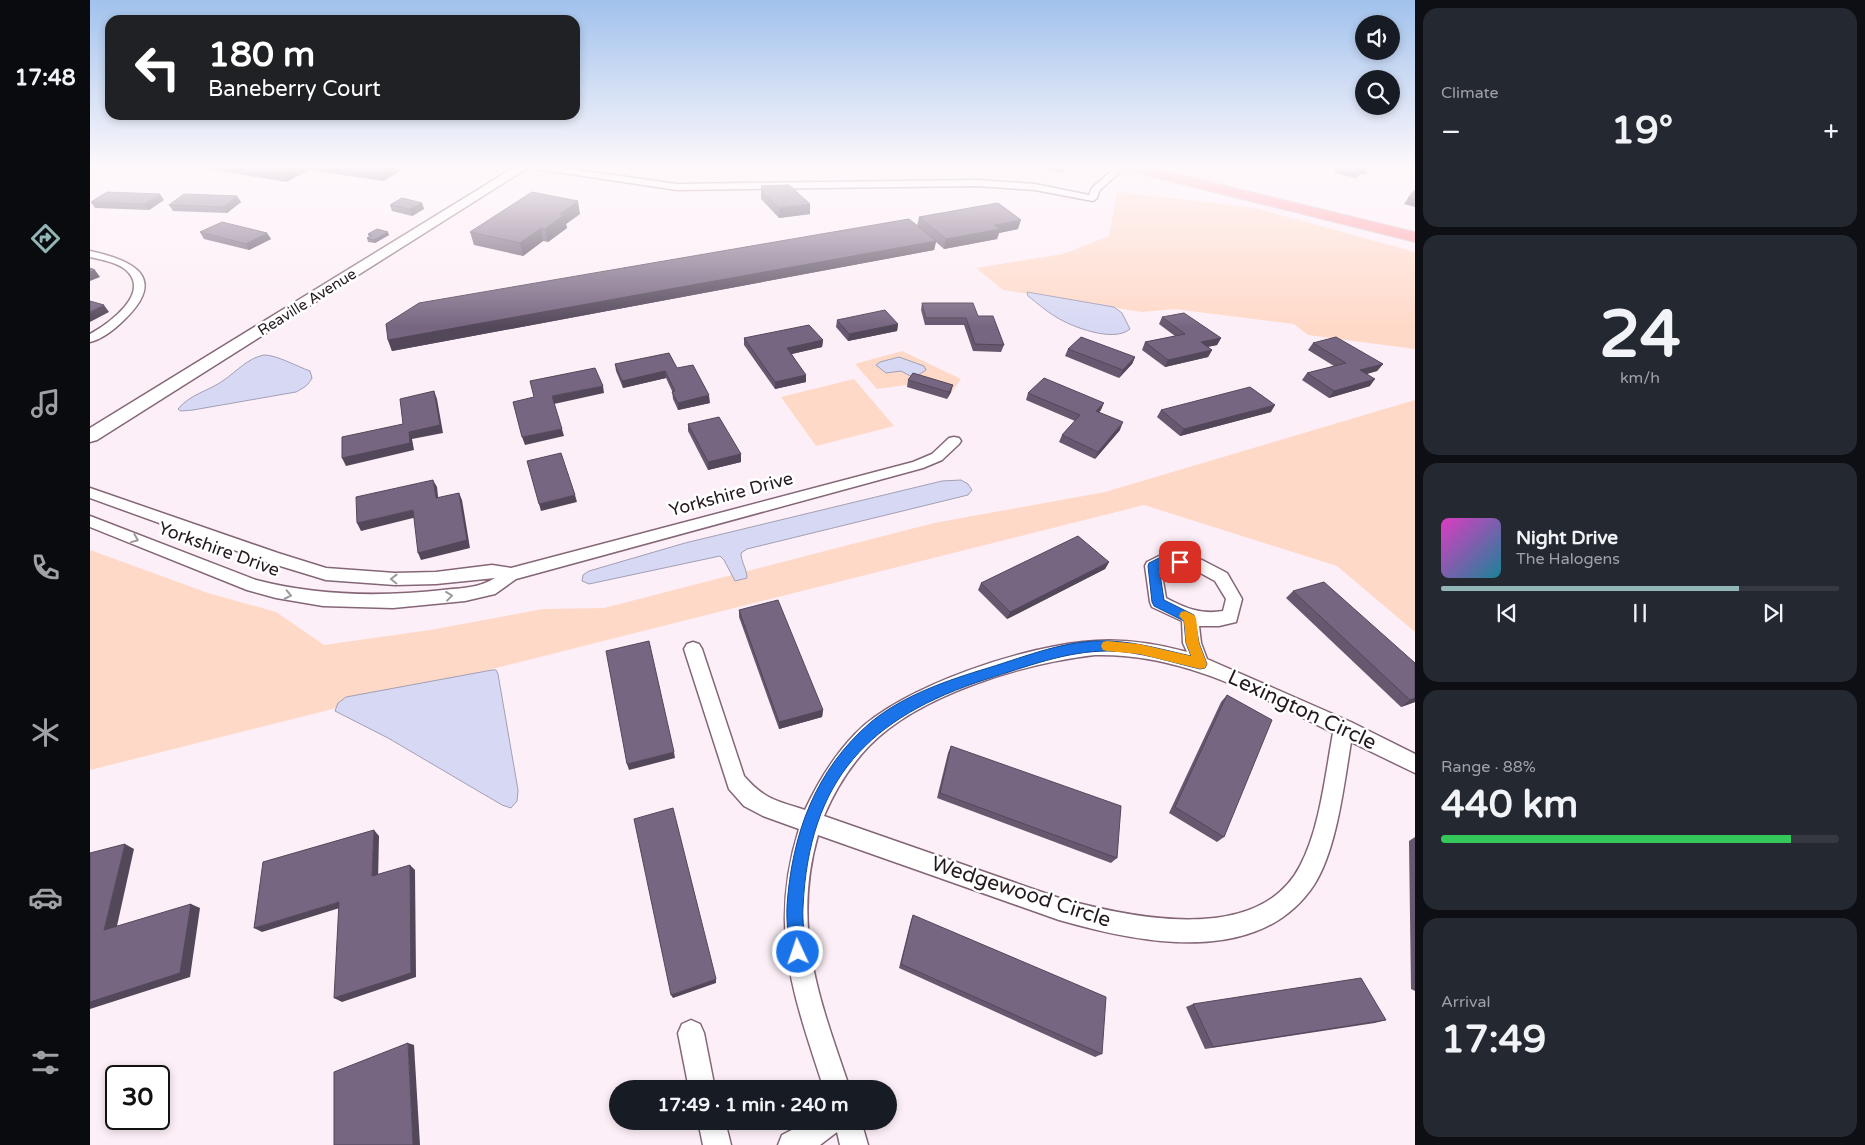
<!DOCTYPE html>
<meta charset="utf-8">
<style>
:root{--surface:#171b24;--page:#242831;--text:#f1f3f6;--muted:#9ea1a6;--line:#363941;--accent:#92b5b6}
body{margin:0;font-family:"Varela Round",sans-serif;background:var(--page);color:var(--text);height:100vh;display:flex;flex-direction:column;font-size:19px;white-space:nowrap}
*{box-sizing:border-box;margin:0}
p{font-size:16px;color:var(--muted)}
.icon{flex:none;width:28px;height:28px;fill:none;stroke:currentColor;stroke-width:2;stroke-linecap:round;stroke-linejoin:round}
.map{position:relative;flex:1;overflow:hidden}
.panel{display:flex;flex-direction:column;gap:8px;padding:8px;background:#0d0f14;width:450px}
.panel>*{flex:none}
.hud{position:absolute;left:15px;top:15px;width:475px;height:105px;border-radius:15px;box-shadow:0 2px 8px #0003;background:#202124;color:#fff;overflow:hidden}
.buttons{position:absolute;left:1265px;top:15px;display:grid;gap:10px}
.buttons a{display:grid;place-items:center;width:45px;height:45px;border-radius:50%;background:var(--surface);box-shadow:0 2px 8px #0003;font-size:25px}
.speed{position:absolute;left:15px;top:1065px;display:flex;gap:10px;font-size:25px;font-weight:700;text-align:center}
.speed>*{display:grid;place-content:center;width:65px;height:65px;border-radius:50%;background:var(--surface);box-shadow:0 2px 8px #0003;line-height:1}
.speed .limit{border:2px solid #111;border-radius:8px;background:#fff;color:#111}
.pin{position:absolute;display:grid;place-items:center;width:42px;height:42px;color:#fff;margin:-21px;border-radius:10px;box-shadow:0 2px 8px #0006}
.me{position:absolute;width:55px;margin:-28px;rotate:357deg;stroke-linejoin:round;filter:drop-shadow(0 0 4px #0008)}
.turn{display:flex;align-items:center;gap:18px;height:105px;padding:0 20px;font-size:22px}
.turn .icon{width:65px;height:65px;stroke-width:2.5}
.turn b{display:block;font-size:35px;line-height:42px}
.big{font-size:38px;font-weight:700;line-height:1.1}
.panel .tile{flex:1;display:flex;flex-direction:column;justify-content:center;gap:8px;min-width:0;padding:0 18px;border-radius:15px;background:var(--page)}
.panel .dial{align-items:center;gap:0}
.dial b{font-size:65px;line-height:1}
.song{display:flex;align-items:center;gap:15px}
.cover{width:60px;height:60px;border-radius:8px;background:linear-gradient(135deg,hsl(310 70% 55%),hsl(190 70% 35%))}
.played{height:5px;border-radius:2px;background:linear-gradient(90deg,var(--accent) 75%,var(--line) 75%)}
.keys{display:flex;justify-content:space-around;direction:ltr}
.heat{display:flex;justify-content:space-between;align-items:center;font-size:28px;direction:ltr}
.charge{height:8px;border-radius:4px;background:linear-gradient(90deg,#34c759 88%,var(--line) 0)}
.trip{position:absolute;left:519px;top:1080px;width:288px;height:50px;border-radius:25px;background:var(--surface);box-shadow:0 2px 8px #0003;font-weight:700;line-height:50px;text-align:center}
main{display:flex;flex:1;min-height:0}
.tab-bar{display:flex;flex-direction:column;width:90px;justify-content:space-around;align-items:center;background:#090b0e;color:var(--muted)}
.tab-bar .icon{width:35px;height:35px}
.tab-bar .active{color:var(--accent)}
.tab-bar b{font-size:22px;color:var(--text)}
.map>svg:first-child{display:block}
.green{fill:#ffd9c8}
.water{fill:#d7d8f4;stroke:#a29fb4}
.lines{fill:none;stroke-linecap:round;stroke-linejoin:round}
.street-casing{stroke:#846677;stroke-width:3}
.secondary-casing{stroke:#846677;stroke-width:3}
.highway-casing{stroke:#d3d1d2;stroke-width:2}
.street{fill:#fff;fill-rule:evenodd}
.secondary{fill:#fff;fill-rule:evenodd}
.highway{fill:#ff9ea6;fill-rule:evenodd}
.wall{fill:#66586f}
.shaded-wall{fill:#53475a}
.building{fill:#776681;stroke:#53475a}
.oneway{stroke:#9d989b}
.route{fill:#1a73e8;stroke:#114b97}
.slow{fill:#f59e0b}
.labels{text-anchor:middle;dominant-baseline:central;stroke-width:5;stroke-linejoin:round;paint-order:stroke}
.far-street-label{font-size:15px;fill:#251920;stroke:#fff}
.street-label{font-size:18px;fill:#251920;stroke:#fff}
.near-street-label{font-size:21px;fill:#251920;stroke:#fff}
</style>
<main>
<nav class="tab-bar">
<b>17:48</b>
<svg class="icon active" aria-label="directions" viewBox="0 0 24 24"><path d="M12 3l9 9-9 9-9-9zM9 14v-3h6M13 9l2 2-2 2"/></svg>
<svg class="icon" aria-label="music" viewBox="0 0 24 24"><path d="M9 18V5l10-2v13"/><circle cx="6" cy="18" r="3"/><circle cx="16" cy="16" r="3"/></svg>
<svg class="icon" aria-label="phone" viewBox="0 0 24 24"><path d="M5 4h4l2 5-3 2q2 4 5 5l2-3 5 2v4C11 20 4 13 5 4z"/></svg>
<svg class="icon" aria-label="climate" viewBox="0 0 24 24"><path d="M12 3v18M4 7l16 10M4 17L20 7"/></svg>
<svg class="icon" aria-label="car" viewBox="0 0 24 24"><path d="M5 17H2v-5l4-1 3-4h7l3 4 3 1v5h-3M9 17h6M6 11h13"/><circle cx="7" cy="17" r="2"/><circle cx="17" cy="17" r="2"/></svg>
<svg class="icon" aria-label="filters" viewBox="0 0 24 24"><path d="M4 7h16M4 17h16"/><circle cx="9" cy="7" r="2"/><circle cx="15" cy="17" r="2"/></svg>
</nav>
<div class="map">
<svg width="1325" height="1145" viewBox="0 0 1325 1145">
<rect width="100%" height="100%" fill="#fdeff7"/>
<g class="green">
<polygon points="1027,192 1165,208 1325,252 1325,349 1218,335 1204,324 1084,309 1052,312 913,290 886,268 973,254 1019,236"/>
<polygon points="812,351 871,379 857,399 817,387 817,385 787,389 765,364"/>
<polygon points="764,379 804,426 726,446 691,397"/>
<polygon points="1325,400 1325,632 1247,566 1054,505 0,770 0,550 118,593 186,612 234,645 340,630 453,609 514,608 844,523 1015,492"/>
</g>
<g class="water">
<path d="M937,292L1024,307L1032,313L1040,329C1024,343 982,327 966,317C956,311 947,303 938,296Z"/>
<path d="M174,355C187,355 206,366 220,371L222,378C218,386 213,388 206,392L103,410L91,411L88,409C100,394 119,391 134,380C147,371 158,358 174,355Z"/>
<polygon points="809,357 834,366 836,370 824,378 811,371 796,373 786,365 790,362"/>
<path d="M871,480L878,484L882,490L878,495L657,549L651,553C651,562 657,569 657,578L645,581L634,560L630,556L499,584L492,581L493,575L499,571L595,543L852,481Z"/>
<polygon points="402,670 406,670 408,674 428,790 427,801 421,808 412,805 298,738 245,711 248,703 256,697"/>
</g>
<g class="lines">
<defs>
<g id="street">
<polygon points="443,167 466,167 587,184 887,180 945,184 999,195 1002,188 1026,167 1035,167 1009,191 1007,198 1003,201 945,190 887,186 587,190 447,169"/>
<path d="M0,251C41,260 79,276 35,319C26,328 13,339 0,342V334C18,324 62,293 36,270C27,262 12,260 0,257Z"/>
<path d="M864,437L869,438L871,441L869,444L852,460L833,468L426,579L405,594L375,601L303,608L233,606L186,598L157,590L0,527V516L166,580C228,596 290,597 353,590C371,588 390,588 405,578L346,584L305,585L236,580L177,562L0,498V488L188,553L236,568L305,573L346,572L402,565L421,568L823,462L842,454L859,438Z"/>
<path d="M1075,553L1112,560L1137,573L1152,599L1146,622L1129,626H1109L1111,643L1117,659L1261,722L1325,754V773L1261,742C1254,784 1247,849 1224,885C1169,968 1049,943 969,920L728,835C701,929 730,1001 760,1089H734C703,994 678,929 709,829L673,816L654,806L639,789L594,649L597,644L603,642L609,644L612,649L654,776C675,800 687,801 715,810C728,782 743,757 765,734C811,686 940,644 1006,641C1037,639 1067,644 1097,652L1093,643L1092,621L1062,607L1060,602L1055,566L1057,562ZM1077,565L1103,569L1125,581L1136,599L1133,611C1111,615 1095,608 1076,598L1071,569ZM1005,655C1093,653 1167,695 1243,733C1235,776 1230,828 1210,866C1168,947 1038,917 969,898L734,816C745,790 759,767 779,746C829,694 935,663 1005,655Z"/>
<polygon points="601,1020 610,1024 614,1033 625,1089 599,1089 588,1033 592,1024"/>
<polygon points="608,1121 635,1121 641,1145 613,1145"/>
<polygon points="719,1121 771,1121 778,1145 750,1145 747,1132 730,1145 688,1145 692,1135"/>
</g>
<polygon id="secondary" points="425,167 439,167 7,440 0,442 0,428"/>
<polygon id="highway" points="1033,167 1058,167 1325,232 1325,242 1035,170"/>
</defs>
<use href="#street" class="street-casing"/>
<use href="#secondary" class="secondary-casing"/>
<use href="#highway" class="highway-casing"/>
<use href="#street" class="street"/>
<use href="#secondary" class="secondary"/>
<use href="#highway" class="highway"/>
</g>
<g class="wall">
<polygon points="107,167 317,167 293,181 219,170 196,182"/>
<polygon points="948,167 979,167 972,173"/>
<polygon points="1154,167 1173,167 1162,169"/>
<polygon points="1247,167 1280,167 1275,175 1270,174 1266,178 1244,173"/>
<polygon points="671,186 720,214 689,218 671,199"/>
<polygon points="1325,190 1325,207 1314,204 1318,198"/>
<polygon points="147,196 151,202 137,213 83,211 79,205"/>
<polygon points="74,200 59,210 5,208 1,202"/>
<polygon points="332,203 334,209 322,216 302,211 300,205"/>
<polygon points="490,214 476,224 477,228 458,242 453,241 433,256 384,245 380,232"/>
<polygon points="829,217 928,229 909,233 907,239 854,249 846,242 844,250 302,351 298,340 827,226"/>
<polygon points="110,232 177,233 181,239 159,250 114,239"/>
<polygon points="278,234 299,235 285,243 278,242 277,238 279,237"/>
<polygon points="832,303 888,316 914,345 911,352 883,351 874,325 835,325 831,310"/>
<polygon points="1072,317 1131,338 1127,345 1117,347 1122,350 1118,357 1075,367 1052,350 1055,342 1085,336 1069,324"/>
<polygon points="747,320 808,324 807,331 758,341 746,327"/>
<polygon points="654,338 733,340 732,347 702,354 716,382 685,389 654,345"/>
<polygon points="1223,343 1293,364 1287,371 1277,374 1280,386 1239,398 1212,380 1217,373 1244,366 1218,350"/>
<polygon points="978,349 1045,357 1042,364 1029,378 975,356"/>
<polygon points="525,364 587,368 620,403 588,410 583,399 582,391 576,378 533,388 526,371"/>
<polygon points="818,380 861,392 857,399 817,387"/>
<polygon points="938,393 1011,410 1009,412 1030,430 1005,459 969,442 972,435 985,421 936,400"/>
<polygon points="1071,410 1181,412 1090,436 1067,417"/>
<polygon points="598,424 651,454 651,462 618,470 598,431"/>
<polygon points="1019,562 1015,569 917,619 888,590 891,583"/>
<polygon points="1203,591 1325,663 1325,702 1311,707 1196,598"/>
<polygon points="649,610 733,710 732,717 689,729 649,617"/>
<polygon points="1137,695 1134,837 1127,842 1079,813 1131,702"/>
<polygon points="861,746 1027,858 1021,863 847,798 858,753"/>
<polygon points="1325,837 1325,991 1321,989 1319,841"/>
<polygon points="823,915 1012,1054 1005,1057 809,968 821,920"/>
<polygon points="1103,1004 1296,1020 1285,1023 1115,1049 1096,1007"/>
</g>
<g class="shaded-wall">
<polygon points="203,167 218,167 219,170 196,182 192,173"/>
<polygon points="298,167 317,167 293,181 290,172"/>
<polygon points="974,167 979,167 972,173"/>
<polygon points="1163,167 1173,167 1162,169"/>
<polygon points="70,194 74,200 59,210 55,204"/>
<polygon points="147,196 151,202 137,213 134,207"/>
<polygon points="488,201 490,214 476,224 477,228 458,242 455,229 470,214"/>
<polygon points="332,203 334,209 322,216 320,209"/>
<polygon points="720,204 720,214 689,218 689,208"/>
<polygon points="931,220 928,229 909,233 907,239 854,249 856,239 904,225"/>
<polygon points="451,228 453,241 433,256 430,243"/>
<polygon points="298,232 299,235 285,243 284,240"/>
<polygon points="177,233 181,239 159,250 156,244"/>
<polygon points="846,241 844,250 302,351 298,340"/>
<polygon points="5,270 10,277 0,281 0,272"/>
<polygon points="14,305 19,312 0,322 0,312"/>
<polygon points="808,324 807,331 758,341 759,334"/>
<polygon points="1131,338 1127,345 1107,349 1111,342"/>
<polygon points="733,340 732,347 697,355 697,348"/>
<polygon points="1122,350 1118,357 1075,367 1078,360"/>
<polygon points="1045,357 1042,364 1029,378 1033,370"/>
<polygon points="1293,364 1287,371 1265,377 1270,370"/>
<polygon points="575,371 576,378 533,388 532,381"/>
<polygon points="716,375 716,382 685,389 685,382"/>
<polygon points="1285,379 1280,386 1239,398 1244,391"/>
<polygon points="863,385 861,392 857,399 859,392"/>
<polygon points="513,386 514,393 464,404 462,396"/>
<polygon points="344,391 347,399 353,433 322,439 324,450 256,466 252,458 319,432"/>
<polygon points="619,395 620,403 588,410 588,403"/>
<polygon points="1014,403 1011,410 1003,418 1006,411"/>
<polygon points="1185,405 1181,412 1090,436 1094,429"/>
<polygon points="1033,422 1030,430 1005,459 1008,452"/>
<polygon points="472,429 474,436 435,445 432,437"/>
<polygon points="651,454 651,462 618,470 618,462"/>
<polygon points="343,480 347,487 349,505 346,498"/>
<polygon points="369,493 372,500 380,548 331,560 328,553"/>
<polygon points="485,495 487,502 451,511 449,504"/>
<polygon points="323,510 327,517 271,531 267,523"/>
<polygon points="1019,562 1015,569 917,619 920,612"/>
<polygon points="1325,698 1325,702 1311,707 1320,700"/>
<polygon points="733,710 732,717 689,729 689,722"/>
<polygon points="584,752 585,758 539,770 537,764"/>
<polygon points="284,830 289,836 288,881 282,876"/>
<polygon points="35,844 44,849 25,935 14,930"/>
<polygon points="320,865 325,870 326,977 252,1002 244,998"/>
<polygon points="249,902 256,906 172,932 164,928"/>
<polygon points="101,904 110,908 100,977 0,1009 0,1002"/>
<polygon points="626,979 626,983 583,998 581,995"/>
<polygon points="318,1043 324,1045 330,1145 323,1145"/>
</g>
<g class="building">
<polygon points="157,167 203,167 192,173"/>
<polygon points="254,167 298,167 290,172"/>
<polygon points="1249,167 1279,167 1278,169 1274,168 1270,172"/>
<polygon points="699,185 720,204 689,208 671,190 674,189 671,186"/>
<polygon points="1325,190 1325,199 1318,198"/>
<polygon points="17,192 70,194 55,204 1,202"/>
<polygon points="442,192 488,201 470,214 474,215 455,229 451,228 430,243 380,232"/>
<polygon points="94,194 147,196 134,207 79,205"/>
<polygon points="312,198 332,203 320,209 300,205"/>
<polygon points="908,203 931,220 904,225 910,229 856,239 829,217"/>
<polygon points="819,219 846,241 298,340 296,324 329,303"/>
<polygon points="132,222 177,233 156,244 110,232"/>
<polygon points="287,229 298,232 284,240 277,238 282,235 278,234"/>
<polygon points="0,268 5,270 0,272"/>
<polygon points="0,301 14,305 0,312"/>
<polygon points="832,303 883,303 888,316 903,316 914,345 885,344 876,318 836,318"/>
<polygon points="795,310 808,324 759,334 747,320"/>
<polygon points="1094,313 1131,338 1111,342 1122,350 1078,360 1055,342 1095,334 1072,317"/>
<polygon points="719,325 733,340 697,348 716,375 685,382 654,338"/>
<polygon points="991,337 1045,357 1033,370 978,349"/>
<polygon points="1246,337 1293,364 1270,370 1285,379 1244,391 1217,373 1256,363 1223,343"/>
<polygon points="579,353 587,368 603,365 619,395 588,403 582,392 585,391 575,371 532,381 525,364"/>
<polygon points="505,368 513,386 462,396 472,429 432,437 423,402 444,397 440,381"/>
<polygon points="823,373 863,385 859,392 818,380"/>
<polygon points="954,378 1014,403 1006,411 1033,422 1008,452 972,435 990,415 938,393"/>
<polygon points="1160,387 1185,405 1094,429 1071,410"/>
<polygon points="344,391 350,425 319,432 320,443 252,458 252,437 313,424 310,399"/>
<polygon points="629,417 651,454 618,462 598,424"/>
<polygon points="471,453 485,495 449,504 437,461"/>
<polygon points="343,480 346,498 369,493 377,540 328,553 323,510 267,523 266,497"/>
<polygon points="988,536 1019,562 920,612 891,583"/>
<polygon points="1234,582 1325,663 1325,698 1320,700 1203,591"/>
<polygon points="688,600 733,710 689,722 649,610"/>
<polygon points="559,641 584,752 537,764 516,651"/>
<polygon points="1137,695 1182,720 1134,837 1085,807"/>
<polygon points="861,746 1031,806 1027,858 850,793"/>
<polygon points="583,808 626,979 581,995 544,819"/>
<polygon points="284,830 282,876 320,865 321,973 244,998 249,902 164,928 173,862"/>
<polygon points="35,844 14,930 101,904 90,973 0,1002 0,853"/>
<polygon points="823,915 1016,997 1012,1054 811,964"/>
<polygon points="1271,978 1296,1020 1123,1047 1103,1004"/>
<polygon points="318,1043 323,1145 244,1145 244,1072"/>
</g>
<defs><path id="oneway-chevron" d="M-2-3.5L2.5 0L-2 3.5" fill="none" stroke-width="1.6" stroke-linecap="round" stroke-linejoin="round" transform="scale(1.25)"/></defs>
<g class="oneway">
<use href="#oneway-chevron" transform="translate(45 539) rotate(22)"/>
<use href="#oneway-chevron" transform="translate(304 579) rotate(-179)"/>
<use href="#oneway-chevron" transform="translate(198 595) rotate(12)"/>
<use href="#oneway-chevron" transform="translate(359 596) rotate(-7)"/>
</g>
<linearGradient id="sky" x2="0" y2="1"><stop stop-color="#a1c2ed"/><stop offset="0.51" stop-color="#fef8fb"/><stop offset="1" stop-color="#fef8fb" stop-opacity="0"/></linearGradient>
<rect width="1325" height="327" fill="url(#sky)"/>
<path class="route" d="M1075,555L1094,559L1096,562L1090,566L1077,563L1069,568L1074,600L1104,615L1109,643L1117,664L1115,668L1110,669C1080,662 1049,651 1018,651C976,651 936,667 897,679C779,717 719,779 713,907C712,921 715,937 716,952L713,958L708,960L702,958L699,952C699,937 696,921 697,906C702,834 725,770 781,722C814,695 858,680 898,668C937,656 978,639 1019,641C1047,642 1074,650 1101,656L1096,643L1094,621L1064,606L1062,602L1058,566L1059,563Z"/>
<polygon class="slow" points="1095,611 1104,615 1106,618 1109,643 1117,664 1115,668 1110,669 1049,654 1017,651 1013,650 1011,646 1013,642 1017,641 1049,644 1101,656 1096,643 1094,621 1089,616 1091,612"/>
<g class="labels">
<g class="far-street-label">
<text transform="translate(217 302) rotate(-32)">Reaville Avenue</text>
</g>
<g class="street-label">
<text transform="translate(641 494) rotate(-15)">Yorkshire Drive</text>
<text transform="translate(129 549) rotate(20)">Yorkshire Drive</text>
</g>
<g class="near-street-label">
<text transform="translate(1212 710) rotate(25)">Lexington Circle</text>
<text transform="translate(931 892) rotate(18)">Wedgewood Circle</text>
</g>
</g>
</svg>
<div class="buttons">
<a><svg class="icon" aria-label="sound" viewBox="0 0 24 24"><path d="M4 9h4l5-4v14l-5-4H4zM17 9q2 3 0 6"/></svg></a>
<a><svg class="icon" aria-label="search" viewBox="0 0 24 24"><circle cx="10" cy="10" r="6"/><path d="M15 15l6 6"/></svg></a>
</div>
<div class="speed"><div class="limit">30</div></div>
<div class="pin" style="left:1090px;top:562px;background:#d93025"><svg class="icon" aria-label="arrive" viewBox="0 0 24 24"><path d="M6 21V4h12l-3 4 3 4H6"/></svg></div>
<svg class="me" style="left:708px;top:952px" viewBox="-20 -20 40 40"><circle r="17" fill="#1a73e8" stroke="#fff" stroke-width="3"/><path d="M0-11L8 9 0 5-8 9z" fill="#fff"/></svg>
<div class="trip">17:49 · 1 min · 240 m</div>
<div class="hud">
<div class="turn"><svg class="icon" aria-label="left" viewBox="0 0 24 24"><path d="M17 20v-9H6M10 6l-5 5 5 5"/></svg><div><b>180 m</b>Baneberry Court</div></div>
</div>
</div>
<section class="panel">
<div class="tile"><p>Climate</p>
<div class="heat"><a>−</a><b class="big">19°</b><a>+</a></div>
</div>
<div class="tile dial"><b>24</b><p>km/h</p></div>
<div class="tile">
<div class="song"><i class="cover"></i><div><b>Night Drive</b><p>The Halogens</p></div></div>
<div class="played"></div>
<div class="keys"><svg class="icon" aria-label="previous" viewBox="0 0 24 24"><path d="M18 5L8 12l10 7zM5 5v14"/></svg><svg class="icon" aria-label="pause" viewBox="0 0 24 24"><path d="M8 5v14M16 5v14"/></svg><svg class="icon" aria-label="next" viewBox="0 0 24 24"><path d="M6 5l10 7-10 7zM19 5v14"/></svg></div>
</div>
<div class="tile"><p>Range · 88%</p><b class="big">440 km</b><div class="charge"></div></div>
<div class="tile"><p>Arrival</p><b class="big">17:49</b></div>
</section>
</main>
